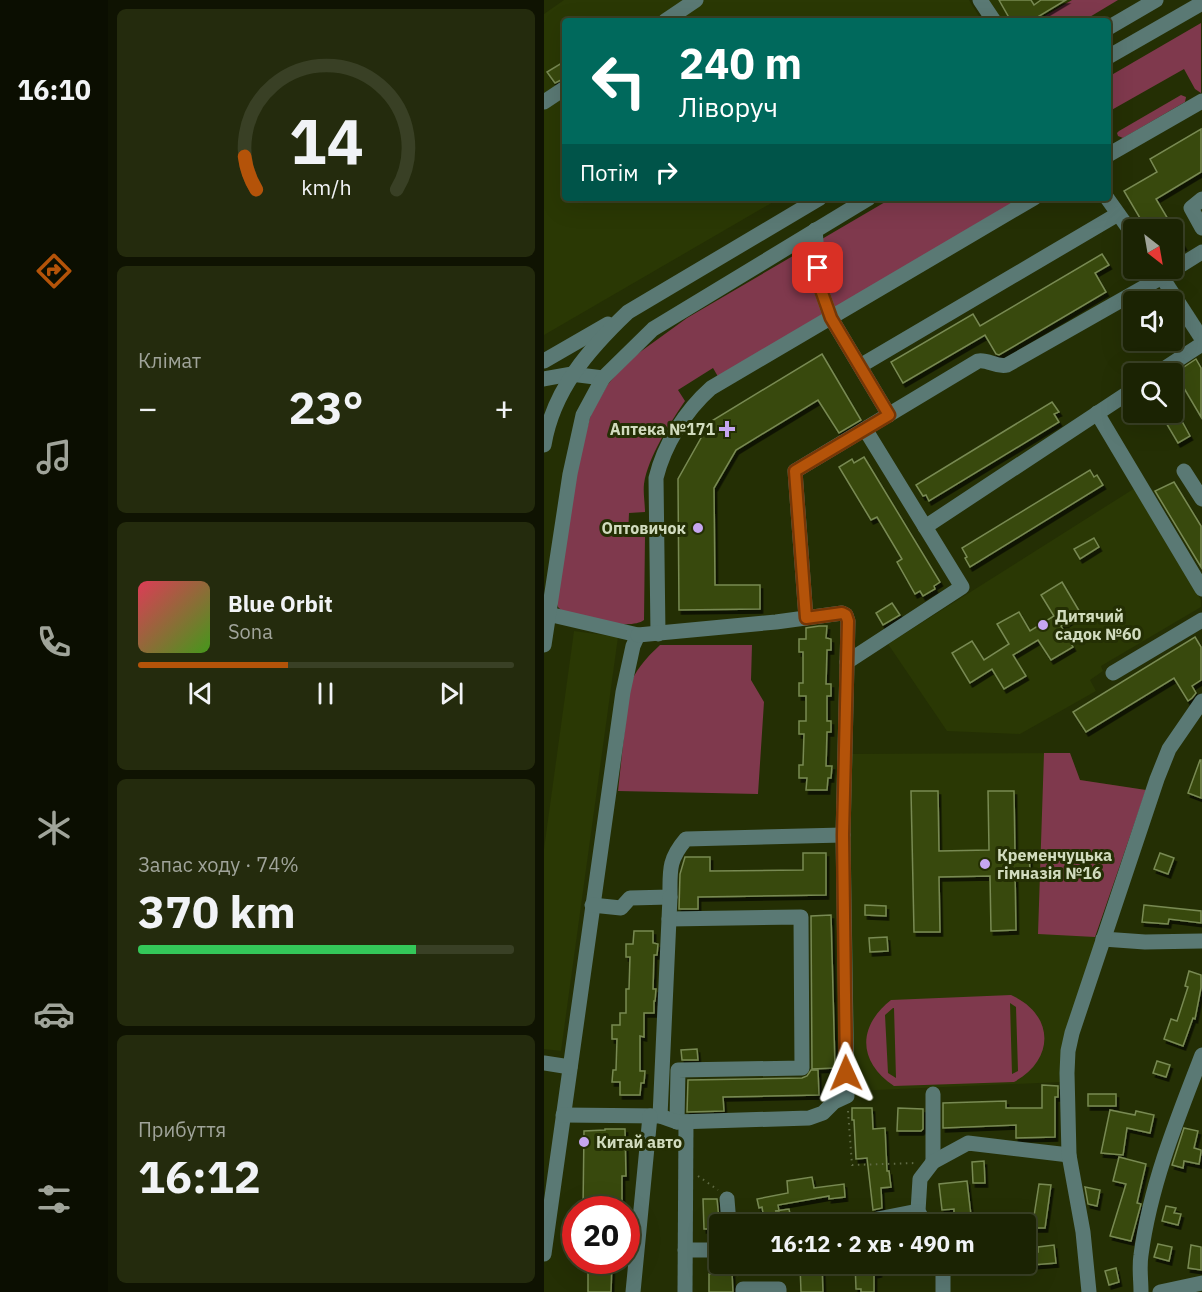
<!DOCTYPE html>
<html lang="uk">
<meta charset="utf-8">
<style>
:root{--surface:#1b2303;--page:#242b0d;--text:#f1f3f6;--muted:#a0a49a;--line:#394025;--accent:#b45309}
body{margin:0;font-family:"IBM Plex Sans",sans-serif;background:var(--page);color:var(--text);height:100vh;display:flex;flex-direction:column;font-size:22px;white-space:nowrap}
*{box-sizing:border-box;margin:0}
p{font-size:20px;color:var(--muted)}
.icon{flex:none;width:33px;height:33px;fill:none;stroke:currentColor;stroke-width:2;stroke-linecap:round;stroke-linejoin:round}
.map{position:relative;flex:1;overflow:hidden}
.drawer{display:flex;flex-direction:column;gap:9px;padding:9px;background:#0f1302;width:436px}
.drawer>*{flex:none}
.top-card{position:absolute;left:18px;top:18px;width:549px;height:183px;border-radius:6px;box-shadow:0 6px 24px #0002,0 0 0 2px var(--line);background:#00695c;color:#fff;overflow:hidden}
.needle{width:39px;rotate:149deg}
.controls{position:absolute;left:579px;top:219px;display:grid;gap:12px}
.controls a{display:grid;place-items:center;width:60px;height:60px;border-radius:6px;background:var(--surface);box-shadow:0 6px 24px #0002,0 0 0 2px var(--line);font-size:30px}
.speed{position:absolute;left:18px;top:1196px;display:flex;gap:12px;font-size:30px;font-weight:700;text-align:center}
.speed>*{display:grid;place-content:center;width:78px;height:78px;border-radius:50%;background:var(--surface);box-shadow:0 6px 24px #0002,0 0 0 2px var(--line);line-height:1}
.speed .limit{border:9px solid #d22;background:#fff;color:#111}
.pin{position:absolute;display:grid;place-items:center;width:51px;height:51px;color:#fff;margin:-26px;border-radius:12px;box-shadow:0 3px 9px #0006}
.me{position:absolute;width:66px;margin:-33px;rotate:359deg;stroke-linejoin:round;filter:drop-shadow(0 0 4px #0008)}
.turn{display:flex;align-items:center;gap:21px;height:126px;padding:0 18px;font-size:27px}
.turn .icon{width:78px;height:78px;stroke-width:2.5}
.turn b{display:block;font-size:42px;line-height:51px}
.then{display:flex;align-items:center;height:57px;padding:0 18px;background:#0003;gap:12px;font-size:22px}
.big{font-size:45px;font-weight:700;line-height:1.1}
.drawer .widget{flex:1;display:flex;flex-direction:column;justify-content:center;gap:9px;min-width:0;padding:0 21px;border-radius:9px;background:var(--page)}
.drawer .dial{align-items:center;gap:0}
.dial svg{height:156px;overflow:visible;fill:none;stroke:var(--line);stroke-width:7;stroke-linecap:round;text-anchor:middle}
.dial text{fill:var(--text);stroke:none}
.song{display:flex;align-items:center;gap:18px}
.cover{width:72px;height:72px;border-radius:9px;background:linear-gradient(135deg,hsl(350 70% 55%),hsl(100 70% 35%))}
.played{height:6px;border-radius:3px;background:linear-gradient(90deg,var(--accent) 40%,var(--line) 40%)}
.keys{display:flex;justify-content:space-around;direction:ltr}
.heat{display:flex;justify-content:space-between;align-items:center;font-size:33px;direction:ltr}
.charge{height:9px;border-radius:4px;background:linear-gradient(90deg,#34c759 74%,var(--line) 0)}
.trip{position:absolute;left:165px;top:1214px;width:327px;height:60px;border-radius:6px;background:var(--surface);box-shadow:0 6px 24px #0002,0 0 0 2px var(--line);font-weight:700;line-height:60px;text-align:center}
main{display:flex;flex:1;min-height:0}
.dock{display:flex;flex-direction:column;width:108px;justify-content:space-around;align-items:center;background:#0b0e01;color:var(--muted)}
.dock .icon{width:42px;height:42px}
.dock .active{color:var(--accent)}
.dock b{font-size:27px;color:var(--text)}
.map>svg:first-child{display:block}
.built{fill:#2a3804}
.green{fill:#7f394d;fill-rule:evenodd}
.building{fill:#39480e;stroke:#788a52;stroke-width:1.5;filter:url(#shadow)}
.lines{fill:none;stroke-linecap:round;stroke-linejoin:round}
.path{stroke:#5f6a44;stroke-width:2;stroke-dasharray:1.5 4.5;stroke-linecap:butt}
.minor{stroke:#5a7974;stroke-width:15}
.route-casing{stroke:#753606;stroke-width:15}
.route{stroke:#b45309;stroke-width:10}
.poi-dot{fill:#c6a6f0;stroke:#242f04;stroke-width:2}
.labels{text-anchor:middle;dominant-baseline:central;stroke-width:6;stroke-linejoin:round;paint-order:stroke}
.poi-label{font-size:16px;font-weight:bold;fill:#d1dbbe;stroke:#242f04;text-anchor:start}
</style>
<main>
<nav class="dock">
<b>16:10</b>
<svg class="icon active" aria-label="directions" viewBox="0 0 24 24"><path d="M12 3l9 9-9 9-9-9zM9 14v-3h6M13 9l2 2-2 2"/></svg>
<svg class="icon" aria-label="music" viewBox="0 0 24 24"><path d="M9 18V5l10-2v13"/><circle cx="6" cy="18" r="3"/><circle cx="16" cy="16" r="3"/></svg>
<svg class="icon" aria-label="phone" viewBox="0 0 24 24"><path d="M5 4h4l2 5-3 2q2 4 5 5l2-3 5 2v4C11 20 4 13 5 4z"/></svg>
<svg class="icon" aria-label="climate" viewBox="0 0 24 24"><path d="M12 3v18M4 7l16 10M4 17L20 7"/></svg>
<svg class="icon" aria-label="car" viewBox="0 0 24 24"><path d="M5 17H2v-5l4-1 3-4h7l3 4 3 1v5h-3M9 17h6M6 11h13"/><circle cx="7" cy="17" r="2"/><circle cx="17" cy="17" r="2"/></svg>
<svg class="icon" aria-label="filters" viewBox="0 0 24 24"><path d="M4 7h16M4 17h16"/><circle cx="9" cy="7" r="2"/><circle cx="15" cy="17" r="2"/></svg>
</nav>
<section class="drawer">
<div class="widget dial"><svg viewBox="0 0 100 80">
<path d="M14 69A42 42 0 1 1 86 69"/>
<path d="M14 69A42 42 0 0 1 8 52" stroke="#b45309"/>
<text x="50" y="56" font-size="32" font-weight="700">14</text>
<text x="50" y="72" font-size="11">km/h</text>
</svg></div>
<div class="widget"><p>Клімат</p>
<div class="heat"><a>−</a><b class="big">23°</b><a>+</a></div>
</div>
<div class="widget">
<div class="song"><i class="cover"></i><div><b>Blue Orbit</b><p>Sona</p></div></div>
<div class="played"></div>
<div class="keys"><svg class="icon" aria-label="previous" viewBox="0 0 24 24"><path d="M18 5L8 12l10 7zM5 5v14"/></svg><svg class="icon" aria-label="pause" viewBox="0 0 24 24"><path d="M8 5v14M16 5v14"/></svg><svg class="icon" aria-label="next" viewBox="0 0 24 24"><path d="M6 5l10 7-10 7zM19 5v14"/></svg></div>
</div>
<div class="widget"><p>Запас ходу · 74%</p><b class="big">370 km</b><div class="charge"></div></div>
<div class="widget"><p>Прибуття</p><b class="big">16:12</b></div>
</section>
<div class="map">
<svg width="658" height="1292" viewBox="0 0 658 1292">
<defs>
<filter id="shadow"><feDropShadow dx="2.5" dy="4" stdDeviation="0" flood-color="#0009"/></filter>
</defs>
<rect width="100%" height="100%" fill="#242f04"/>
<g class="built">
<polygon points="20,0 425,0 438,21 21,21 21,198 236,198 0,335 0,14"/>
<polygon points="443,0 528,0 492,21 457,21"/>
<polygon points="591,488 657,600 657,607 557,666 559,671 546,680 552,691 476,734 403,731 344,644"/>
<polygon points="30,631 74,637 17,1051 0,1049 0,849"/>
<polygon points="526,753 536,780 602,790 551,937 550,950 517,1082 310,1091 304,754"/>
</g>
<g class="green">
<polygon points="528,0 574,0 539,21 492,21"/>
<polygon points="657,23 657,93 651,89 640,69 564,112 564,77"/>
<polygon points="637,95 642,97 641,102 579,138 574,136 573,133 575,131"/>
<path d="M348,198H481L176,380L169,368L134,390L141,401C126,423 104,457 100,484C99,493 101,503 101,512L85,513L84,537H101L100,620C86,631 38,617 20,613L14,607L12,601L31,473L47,414L64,384L85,360L143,318Z"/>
<path d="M116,645H208L207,680L220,702L214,794L74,791L85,689C90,671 102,658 116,645Z"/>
<polygon points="500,753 526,753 536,780 602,790 551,937 494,934"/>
<path d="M467,995C510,1014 512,1059 470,1082L350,1086C314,1062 313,1027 347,1000ZM466,1003L472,1007L474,1071L468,1074ZM349,1008H350L352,1078L344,1073L341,1015Z"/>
</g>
<g class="building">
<polygon points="455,0 487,0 490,5 497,0 522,0 487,21 467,21"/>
<polygon points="21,61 21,78 11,83 3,72"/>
<polygon points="657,129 657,172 612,199 640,246 628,253 628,230 603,230 580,191 613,172 606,159"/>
<polygon points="558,254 565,265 551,273 562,292 455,355 452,354 441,335 359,383 347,362 429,314 436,326"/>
<polygon points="278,354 317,420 295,433 274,400 192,450 170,488 171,585 216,585 216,609 135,610 134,479 166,422"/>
<polygon points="652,359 657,368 657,417 631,373"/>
<polygon points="508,402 515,412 510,414 515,422 385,501 382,495 379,496 372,485"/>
<polygon points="634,414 646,436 634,443 621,421"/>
<polygon points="320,457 396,582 390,586 391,589 379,596 376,591 371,594 353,562 358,559 333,517 327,520 295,467 308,459 310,463"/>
<polygon points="546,470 550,477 553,475 559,485 426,567 421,558 423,557 418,548"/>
<polygon points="630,482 657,526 657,567 611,491"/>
<polygon points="550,538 555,547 536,559 530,549"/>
<polygon points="518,582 537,614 517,626 529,647 507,660 494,640 469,655 482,676 460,689 448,669 426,683 408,653 428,641 440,660 465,644 453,624 475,612 486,631 510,616 497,595"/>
<polygon points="348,603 356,615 339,625 332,613"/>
<polygon points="275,626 283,626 282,638 287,639 287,650 283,650 282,684 287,684 287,696 283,696 283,721 287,721 287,732 283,732 282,766 288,766 287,778 284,778 283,790 262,790 263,778 255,778 255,765 259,765 260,734 255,734 255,721 262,721 262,696 255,696 255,683 259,683 259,652 255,652 255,639 262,639 262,628"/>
<polygon points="651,637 657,647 657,680 648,686 652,693 648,698 644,701 630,678 542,732 529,712"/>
<polygon points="656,760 657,760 657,798 644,793"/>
<polygon points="367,791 394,791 395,851 445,850 444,791 470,791 471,852 485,852 486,871 471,871 472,930 447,931 446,876 395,877 396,932 370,932"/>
<polygon points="259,853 282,853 282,895 154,897 154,909 135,909 136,874 141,857 166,857 166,871 259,870"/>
<polygon points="616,853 630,858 624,874 610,869"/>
<polygon points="321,905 342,906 342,916 321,915"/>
<polygon points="600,905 657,911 657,923 625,919 624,924 598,922"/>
<polygon points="287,915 291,1068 268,1069 267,916"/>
<polygon points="90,931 109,931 109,943 114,944 113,955 110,955 109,989 112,989 111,1001 110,1001 110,1013 100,1013 100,1037 96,1036 96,1071 101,1071 100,1083 97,1083 96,1095 76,1095 76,1082 68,1082 69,1070 72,1070 73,1039 68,1039 68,1025 76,1025 76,1013 82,1013 82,989 85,989 86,957 82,957 82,944 89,944"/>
<polygon points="343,937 344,951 326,952 325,938"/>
<polygon points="645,971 657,975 657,988 651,1019 649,1018 639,1046 620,1039 627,1019 633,1021 644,987 641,986"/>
<polygon points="153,1049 154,1060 138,1060 137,1050"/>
<polygon points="613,1061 626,1065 622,1077 609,1073"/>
<polygon points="267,1070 274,1070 275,1095 179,1097 180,1111 143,1112 144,1080 258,1078 263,1076"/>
<polygon points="498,1085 514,1086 514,1097 511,1097 511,1137 472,1138 472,1125 399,1128 399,1103 462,1101 462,1108 498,1108"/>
<rect x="544" y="1094" width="28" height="12"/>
<polygon points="308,1108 328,1108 329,1129 341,1128 343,1171 345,1171 347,1187 337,1188 338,1208 329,1210 323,1158 312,1159 310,1120 308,1120"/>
<polygon points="354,1108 379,1109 379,1129 377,1131 353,1131"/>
<polygon points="566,1110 591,1115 592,1111 610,1115 606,1133 583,1128 579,1155 557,1153"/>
<polygon points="640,1128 654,1131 650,1148 657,1150 657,1152 655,1164 640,1161 639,1168 628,1165"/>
<polygon points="61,1129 81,1129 82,1176 78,1176 78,1209 39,1209 40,1131 61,1130"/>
<polygon points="575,1157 602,1164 593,1203 597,1204 587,1241 566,1236 582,1184 569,1181"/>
<polygon points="440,1161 441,1183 429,1183 428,1162"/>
<polygon points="268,1177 270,1188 300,1184 301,1197 285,1199 285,1196 234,1205 235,1211 231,1211 245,1209 247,1218 217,1223 216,1214 219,1213 218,1207 215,1208 213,1199 244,1193 243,1181"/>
<polygon points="423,1181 428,1224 410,1224 410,1209 398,1210 395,1184"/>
<polygon points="495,1184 507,1185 501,1228 482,1228 482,1216 490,1216"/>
<polygon points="541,1187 556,1190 553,1206 544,1204"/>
<polygon points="159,1199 173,1199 176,1229 160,1229"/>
<polygon points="622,1206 632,1208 630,1213 637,1214 634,1225 618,1221"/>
<polygon points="614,1244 628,1247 625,1261 610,1257"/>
<polygon points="510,1245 512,1263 488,1265 486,1253 494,1252 494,1247"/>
<polygon points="647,1245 657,1247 657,1270 644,1268"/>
<polygon points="44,1260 68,1260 67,1292 44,1292"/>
<polygon points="311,1263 334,1263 335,1273 330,1274 330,1292 317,1292 317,1289 312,1289"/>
<polygon points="256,1265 278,1265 279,1292 257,1292"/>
<polygon points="572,1268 575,1282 565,1285 561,1271"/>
<polygon points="188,1273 189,1292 165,1292 165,1274"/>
</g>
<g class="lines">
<g class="path">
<polyline points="304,1111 308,1165 372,1163"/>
<polyline points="154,1176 174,1190"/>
<polyline points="191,1263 195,1278"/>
</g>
<g class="minor">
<polyline points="436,0 450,21"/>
<polyline points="121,21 152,0"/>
<polyline points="564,28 612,0"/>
<polyline points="564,57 658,3"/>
<polyline points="0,102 21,88"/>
<polyline points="564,155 658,101"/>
<polyline points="563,198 590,236"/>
<polyline points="658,199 647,208 658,228"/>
<polyline points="271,230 276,287 287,318 345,415"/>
<polyline points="612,268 658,339"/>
<polyline points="0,361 64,324"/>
<polyline points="316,366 574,214"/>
<polyline points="612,374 658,344"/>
<polyline points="0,379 27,374 59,378"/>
<polyline points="553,413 658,589"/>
<path d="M0,445C9,390 45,349 84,312L276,198"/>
<polyline points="640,471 658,499"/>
<polyline points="381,527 590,389"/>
<polyline points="0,613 94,635 89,646 79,692 0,1254"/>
<path d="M262,618L251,471L434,361C444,359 453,368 463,365L618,277L658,252"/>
<path d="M114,634L112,478C120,445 141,411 167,388L490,198"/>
<polyline points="0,645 26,474 39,415 59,378 109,329 325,198"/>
<polyline points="303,662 418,587 321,429"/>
<polyline points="569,673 658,620"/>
<path d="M48,905L77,908L86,898L126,897C126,871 124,860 142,839L299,835"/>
<polyline points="125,919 257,917 258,1068 134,1070 133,1122"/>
<polyline points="559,939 601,942 658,941"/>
<polyline points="0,1063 26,1067"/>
<polyline points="389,1094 389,1162"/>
<polyline points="19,1115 116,1116 133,1122 265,1118 279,1113 290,1102 303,1096 299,835 304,621 302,615 298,613 232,622 94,635"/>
<polyline points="116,1116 126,897"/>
<polyline points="183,1199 185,1224"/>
<polyline points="308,1224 374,1211"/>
<polyline points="381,1224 374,1211 376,1179 389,1162 424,1143 525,1155"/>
<polyline points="141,1250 176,1250"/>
<polyline points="397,1263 399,1269 399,1292"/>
<polyline points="89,1292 106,1116"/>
<polyline points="141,1292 142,1122"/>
<polyline points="199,1292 199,1289 235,1289 235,1292"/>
<polyline points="545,1292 539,1232 525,1155 523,1073 524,1051 528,1033 613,779 625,749 658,701"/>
<path d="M597,1292C597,1280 595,1267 597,1255C606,1186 633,1119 658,1055"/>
<polyline points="616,1292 658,1283"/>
</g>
</g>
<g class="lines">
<defs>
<polyline id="route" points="274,268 276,287 287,318 345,415 251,471 262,618 298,613 302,615 304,621 299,835 302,1073"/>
</defs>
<use href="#route" class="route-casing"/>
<use href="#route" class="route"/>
</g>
<g class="poi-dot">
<path d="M180 420h6v6h6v6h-6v6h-6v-6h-6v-6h6z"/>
<circle cx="154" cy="528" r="6"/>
<circle cx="499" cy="625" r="6"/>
<circle cx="441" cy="864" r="6"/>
<circle cx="40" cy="1142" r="6"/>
</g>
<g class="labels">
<g class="poi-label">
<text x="171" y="429" text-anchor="end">Аптека №171</text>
<text x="142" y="528" text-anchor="end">Оптовичок</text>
<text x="511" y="616">Дитячий<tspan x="511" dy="18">садок №60</tspan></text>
<text x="453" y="855">Кременчуцька<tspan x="453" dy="18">гімназія №16</tspan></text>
<text x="52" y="1142">Китай авто</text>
</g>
</g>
</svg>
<div class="controls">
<a><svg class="needle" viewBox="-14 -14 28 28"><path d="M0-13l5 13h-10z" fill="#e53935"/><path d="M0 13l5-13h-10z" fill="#a0a49a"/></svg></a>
<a><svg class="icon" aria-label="sound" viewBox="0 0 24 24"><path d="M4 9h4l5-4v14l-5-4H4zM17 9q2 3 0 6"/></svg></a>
<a><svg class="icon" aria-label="search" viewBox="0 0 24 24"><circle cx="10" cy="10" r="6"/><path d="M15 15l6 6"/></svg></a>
</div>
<div class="speed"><div class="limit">20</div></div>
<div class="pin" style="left:274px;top:268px;background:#d93025"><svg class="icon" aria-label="arrive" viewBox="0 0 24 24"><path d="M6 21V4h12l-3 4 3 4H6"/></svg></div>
<svg class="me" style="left:302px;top:1073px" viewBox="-20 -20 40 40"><path d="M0-17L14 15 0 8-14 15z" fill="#b45309" stroke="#fff" stroke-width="4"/></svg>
<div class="trip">16:12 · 2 хв · 490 m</div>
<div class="top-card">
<div class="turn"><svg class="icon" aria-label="left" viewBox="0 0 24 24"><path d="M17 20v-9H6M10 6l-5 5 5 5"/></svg><div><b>240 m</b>Ліворуч</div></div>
<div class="then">Потім<svg class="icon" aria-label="right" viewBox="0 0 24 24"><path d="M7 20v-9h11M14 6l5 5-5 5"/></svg></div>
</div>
</div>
</main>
